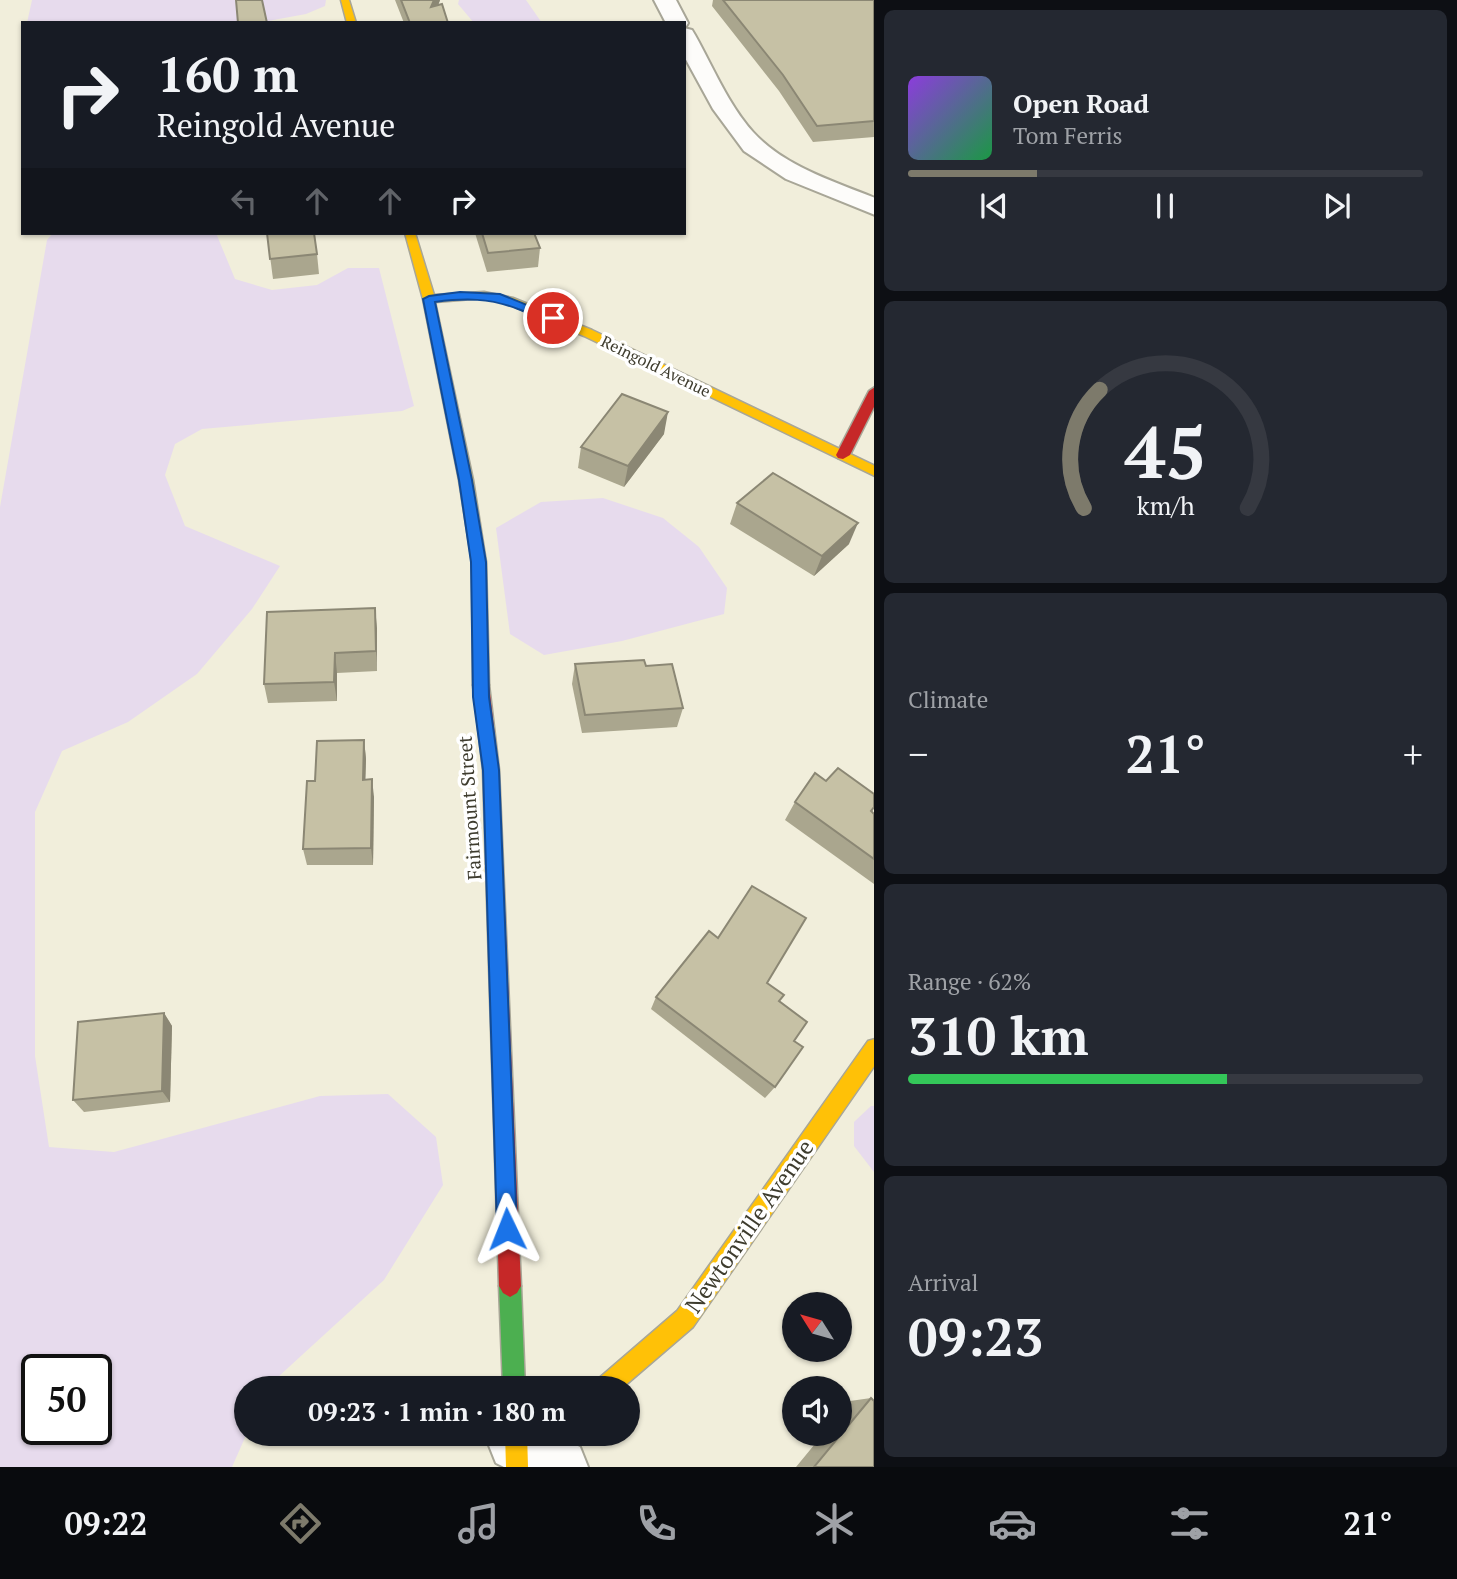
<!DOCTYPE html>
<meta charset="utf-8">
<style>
:root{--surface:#171b24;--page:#242831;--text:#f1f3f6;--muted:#9ea1a6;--line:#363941;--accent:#7d7a6b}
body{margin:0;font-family:"PT Serif",serif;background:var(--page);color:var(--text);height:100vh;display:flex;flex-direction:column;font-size:26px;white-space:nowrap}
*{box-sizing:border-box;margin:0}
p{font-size:23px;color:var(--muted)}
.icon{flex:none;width:38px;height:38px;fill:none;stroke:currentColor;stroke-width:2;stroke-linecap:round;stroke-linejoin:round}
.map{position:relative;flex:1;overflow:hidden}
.side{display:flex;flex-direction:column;gap:10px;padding:10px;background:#0d0f14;width:583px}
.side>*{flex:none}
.hud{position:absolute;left:21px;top:21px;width:665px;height:214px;border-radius:0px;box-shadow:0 2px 5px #0004;background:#171b24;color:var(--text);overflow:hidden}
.needle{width:46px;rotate:307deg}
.fabs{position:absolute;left:782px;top:1292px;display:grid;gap:14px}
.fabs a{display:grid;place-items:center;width:70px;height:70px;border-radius:50%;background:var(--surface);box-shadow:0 2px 5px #0004;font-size:35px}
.speed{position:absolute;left:21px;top:1354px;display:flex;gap:14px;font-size:35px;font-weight:700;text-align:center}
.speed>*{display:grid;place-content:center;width:91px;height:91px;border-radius:50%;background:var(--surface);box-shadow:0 2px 5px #0004;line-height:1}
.speed .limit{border:4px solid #111;border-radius:10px;background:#fff;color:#111}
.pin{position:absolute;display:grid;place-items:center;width:60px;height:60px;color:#fff;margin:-30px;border:4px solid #fff;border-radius:50%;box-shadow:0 2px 7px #0007}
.me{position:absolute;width:77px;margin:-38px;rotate:358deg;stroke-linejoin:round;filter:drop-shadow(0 0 5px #0008)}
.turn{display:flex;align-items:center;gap:24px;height:147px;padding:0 21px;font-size:32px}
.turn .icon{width:91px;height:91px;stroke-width:2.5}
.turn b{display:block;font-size:49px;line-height:60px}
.lanes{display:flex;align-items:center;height:66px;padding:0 21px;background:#0003;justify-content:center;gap:35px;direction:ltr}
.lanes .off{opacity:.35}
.big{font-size:52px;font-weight:700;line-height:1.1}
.side .card{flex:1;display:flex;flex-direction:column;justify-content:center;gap:10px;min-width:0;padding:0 24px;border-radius:10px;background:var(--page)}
.side .dial{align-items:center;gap:0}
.dial svg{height:182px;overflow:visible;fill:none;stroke:var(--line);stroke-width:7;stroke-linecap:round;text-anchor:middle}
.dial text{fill:var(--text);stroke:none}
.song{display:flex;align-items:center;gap:21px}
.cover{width:84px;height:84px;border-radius:10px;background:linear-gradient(135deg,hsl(270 70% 55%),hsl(140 70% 35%))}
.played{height:7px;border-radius:4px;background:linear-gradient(90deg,var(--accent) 25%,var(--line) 25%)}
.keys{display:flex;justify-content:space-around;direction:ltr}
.heat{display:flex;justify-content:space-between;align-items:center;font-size:38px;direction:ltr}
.charge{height:10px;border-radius:5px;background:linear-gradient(90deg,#34c759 62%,var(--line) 0)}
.trip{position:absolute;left:234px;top:1376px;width:406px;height:70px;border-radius:35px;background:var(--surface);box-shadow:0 2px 5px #0004;font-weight:700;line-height:70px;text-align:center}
.tabs{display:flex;height:112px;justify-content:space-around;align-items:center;background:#090b0e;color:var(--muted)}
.tabs .icon{width:49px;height:49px}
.tabs .selected{color:var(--accent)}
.tabs b{font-size:32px;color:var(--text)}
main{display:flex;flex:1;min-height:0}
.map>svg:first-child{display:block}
.green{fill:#e7dbed;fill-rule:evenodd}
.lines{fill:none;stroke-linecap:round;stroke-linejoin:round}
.street-casing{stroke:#a8a697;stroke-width:4}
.fast-casing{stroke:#a8a697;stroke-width:3}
.slow-casing{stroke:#a8a697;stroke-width:3}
.jam-casing{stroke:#a8a697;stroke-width:3}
.street{fill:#fdfcfa;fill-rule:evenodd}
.fast{fill:#4caf50;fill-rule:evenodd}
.slow{fill:#ffc107;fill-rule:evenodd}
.jam{fill:#c62828;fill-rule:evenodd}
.wall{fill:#aaa68e}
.shaded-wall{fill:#8b8774}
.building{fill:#c6c1a5;stroke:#8b8774;stroke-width:2}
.route{fill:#1a73e8;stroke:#114b97;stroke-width:2}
.labels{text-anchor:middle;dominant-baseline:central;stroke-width:7;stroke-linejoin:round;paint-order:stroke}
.far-street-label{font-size:16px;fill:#3e3c2e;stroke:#fff}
.street-label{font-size:19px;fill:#3e3c2e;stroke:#fff}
.near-street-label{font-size:23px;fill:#3e3c2e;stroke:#fff}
</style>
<main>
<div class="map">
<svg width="875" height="1467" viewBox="0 0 875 1467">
<rect width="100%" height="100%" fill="#f1eedb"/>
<g class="green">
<polygon points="32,0 326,0 325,6 306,14 257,23 27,23"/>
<polygon points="459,0 526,0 542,23 474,23 458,4"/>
<path d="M53,233H216L235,279L272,290L317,285L348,268H379L414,406L402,411L202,429L175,444L165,475L185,526L280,566L252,609L197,674L128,722L62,751L35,812V1056L49,1147L114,1152L320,1096L388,1094L436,1137L443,1185L384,1280L266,1388H247V1433L232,1467H0V507L47,240ZM37,1370H96V1430H37Z"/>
<polygon points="603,498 663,518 699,547 727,588 724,614 622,641 544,655 510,634 496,528 541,502"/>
<polygon points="871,1106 874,1106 874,1172 854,1146 854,1122"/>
</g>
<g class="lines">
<defs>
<g id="street">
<polygon points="654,0 676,0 688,23 685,28 684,23 666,23"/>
<path d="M684,28L692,30L695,35C713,67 728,104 753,132C784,166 833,181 875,198V215L786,179L744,151L713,109L684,56Z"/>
<polygon points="492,1433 559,1433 558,1436 580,1447 588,1467 504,1467 496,1463 488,1443"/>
</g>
<polygon id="fast" points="510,1275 517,1279 521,1286 525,1388 503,1388 499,1286 503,1279"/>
<g id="slow">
<polygon points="341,0 349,0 356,23 347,23"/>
<polygon points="405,233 415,233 434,295 484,292 513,298 592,330 875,466 875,476 584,336 506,303 484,298 435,302 473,480 486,562 489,685 486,689 476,689 473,685 472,562 459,480 423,299"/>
<polygon points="875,1039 875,1065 693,1327 622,1388 594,1388 597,1380 677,1311 868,1041"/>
<polygon points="505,1433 527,1433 528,1467 506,1467"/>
</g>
<g id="jam">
<polygon points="875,387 875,405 850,455 843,459 838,458 836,455 869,391"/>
<polygon points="481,679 486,681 489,685 499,770 521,1286 517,1293 510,1297 503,1293 499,1286 483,770 473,685 476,681"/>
</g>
</defs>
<use href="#street" class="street-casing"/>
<use href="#fast" class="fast-casing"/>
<use href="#slow" class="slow-casing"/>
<use href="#jam" class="jam-casing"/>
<use href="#street" class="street"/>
<use href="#fast" class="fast"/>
<use href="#slow" class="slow"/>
<use href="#jam" class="jam"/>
</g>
<g class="wall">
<polygon points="395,0 440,0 438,5 448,23 404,23"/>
<polygon points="713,0 874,0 874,137 813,142 779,91 712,6"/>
<polygon points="267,233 317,254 319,274 273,279"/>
<polygon points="475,233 534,233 540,248 538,267 487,272"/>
<polygon points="664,434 624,487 578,468 581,447"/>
<polygon points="737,503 849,544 814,576 730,524"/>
<polygon points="375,608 377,671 337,673 337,701 268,703 264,684"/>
<polygon points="575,664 646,666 683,708 677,727 582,733 572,684"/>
<polygon points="364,740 366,759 365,779 374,797 373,865 307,865 303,849 315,781"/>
<polygon points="826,781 874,808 872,812 874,814 874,884 785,820 795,802"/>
<polygon points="767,983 779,1001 794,1041 775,1087 765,1098 651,1009 656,997"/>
<polygon points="164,1013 172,1026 170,1102 84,1112 73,1100"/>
<polygon points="871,1398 874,1467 796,1467 824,1433 840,1433 840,1414 850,1401"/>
</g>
<g class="shaded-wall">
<polygon points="434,0 440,0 432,23 431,7"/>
<polygon points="668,412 664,434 624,487 628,466"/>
<polygon points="858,523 849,544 814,576 822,556"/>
<polygon points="375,608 377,628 377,671 376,651"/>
<polygon points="335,653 337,673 337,701 334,682"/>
<polygon points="364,740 366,759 365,797 363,780"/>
<polygon points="372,779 374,797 373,865 371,848"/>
<polygon points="164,1013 172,1026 170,1102 162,1091"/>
</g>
<g class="building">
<polygon points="236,0 262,0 267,23 238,23"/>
<polygon points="401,0 434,0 431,7 442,4 448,23 410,23"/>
<polygon points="723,0 874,0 874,121 817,126 783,75"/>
<polygon points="267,233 314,233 317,254 270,259"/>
<polygon points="482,233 534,233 540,248 488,253"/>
<polygon points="622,394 668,412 628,466 581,447"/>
<polygon points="773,473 858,523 822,556 737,503"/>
<polygon points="375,608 376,651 335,653 334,682 264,684 267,612"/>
<polygon points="644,660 646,666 672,664 683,708 585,715 575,664"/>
<polygon points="364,740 363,780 372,779 371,848 303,849 307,781 315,781 317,741"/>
<polygon points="838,768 874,794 874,807 871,811 874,814 874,859 795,802 815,773 826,781"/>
<polygon points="752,886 806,918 767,983 784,995 779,1001 807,1022 794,1041 803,1047 775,1087 656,997 709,931 718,938"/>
<polygon points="164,1013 162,1091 73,1100 78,1022"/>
<polygon points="871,1398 874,1401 874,1467 814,1467"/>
</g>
<path class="route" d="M460,292L500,294L559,318C549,325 529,313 518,309C490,298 465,298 435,302L472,480L486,562L489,697L499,770L517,1229L514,1237L507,1240L500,1237L497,1229L483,770L473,697L471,562L459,480L423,299L429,296Z"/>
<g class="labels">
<g class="far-street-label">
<text transform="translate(656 366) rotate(26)">Reingold Avenue</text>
</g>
<g class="street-label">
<text transform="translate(469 808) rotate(-94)">Fairmount Street</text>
</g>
<g class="near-street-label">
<text transform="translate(749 1226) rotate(-55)">Newtonville Avenue</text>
</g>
</g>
</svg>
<div class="fabs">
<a><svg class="needle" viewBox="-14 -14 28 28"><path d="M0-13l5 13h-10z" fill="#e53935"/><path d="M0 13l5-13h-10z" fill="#9ea1a6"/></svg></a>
<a><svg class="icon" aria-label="sound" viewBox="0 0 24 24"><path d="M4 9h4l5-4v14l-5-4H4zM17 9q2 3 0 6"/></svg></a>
</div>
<div class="speed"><div class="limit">50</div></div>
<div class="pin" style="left:553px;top:318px;background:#d93025"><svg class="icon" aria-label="arrive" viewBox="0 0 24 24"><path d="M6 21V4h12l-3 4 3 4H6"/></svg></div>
<svg class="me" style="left:507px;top:1229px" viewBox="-20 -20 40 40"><path d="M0-17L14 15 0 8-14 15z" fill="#1a73e8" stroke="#fff" stroke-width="4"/></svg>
<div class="trip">09:23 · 1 min · 180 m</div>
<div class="hud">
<div class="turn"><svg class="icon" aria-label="right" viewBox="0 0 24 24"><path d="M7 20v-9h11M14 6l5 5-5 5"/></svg><div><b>160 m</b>Reingold Avenue</div></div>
<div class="lanes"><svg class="icon off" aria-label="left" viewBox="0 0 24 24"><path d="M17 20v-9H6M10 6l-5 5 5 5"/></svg><svg class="icon off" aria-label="ahead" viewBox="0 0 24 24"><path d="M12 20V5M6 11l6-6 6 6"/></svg><svg class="icon off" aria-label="ahead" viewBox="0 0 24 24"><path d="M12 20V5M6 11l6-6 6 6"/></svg><svg class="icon" aria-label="right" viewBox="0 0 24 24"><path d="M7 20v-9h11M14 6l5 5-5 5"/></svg></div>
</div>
</div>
<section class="side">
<div class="card">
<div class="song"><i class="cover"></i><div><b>Open Road</b><p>Tom Ferris</p></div></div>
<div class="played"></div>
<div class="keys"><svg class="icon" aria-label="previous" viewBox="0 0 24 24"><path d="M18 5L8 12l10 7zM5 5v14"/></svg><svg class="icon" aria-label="pause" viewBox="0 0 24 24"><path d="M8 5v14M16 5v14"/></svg><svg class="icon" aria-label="next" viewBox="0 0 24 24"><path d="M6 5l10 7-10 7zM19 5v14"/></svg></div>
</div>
<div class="card dial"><svg viewBox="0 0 100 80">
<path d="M14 69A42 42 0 1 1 86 69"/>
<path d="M14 69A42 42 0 0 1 21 17" stroke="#7d7a6b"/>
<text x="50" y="56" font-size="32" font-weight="700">45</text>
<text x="50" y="72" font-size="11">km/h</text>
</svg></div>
<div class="card"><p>Climate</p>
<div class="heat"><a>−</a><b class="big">21°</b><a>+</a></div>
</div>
<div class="card"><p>Range · 62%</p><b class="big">310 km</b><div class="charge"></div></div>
<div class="card"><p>Arrival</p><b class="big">09:23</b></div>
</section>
</main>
<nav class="tabs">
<b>09:22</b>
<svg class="icon selected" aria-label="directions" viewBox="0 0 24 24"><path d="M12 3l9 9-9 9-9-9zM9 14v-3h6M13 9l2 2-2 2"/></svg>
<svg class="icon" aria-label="music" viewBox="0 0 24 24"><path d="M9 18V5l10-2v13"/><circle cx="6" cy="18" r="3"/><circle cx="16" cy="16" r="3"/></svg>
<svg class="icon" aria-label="phone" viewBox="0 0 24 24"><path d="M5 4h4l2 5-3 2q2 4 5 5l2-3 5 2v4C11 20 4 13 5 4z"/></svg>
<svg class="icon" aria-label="climate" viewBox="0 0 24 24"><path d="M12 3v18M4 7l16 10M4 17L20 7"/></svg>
<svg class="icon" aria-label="car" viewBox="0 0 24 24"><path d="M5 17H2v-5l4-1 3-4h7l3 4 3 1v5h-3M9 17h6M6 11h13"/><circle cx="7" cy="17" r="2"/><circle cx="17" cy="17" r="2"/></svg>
<svg class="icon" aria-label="filters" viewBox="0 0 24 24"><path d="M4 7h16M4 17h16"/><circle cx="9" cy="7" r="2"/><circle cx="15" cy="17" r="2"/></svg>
<b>21°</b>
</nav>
